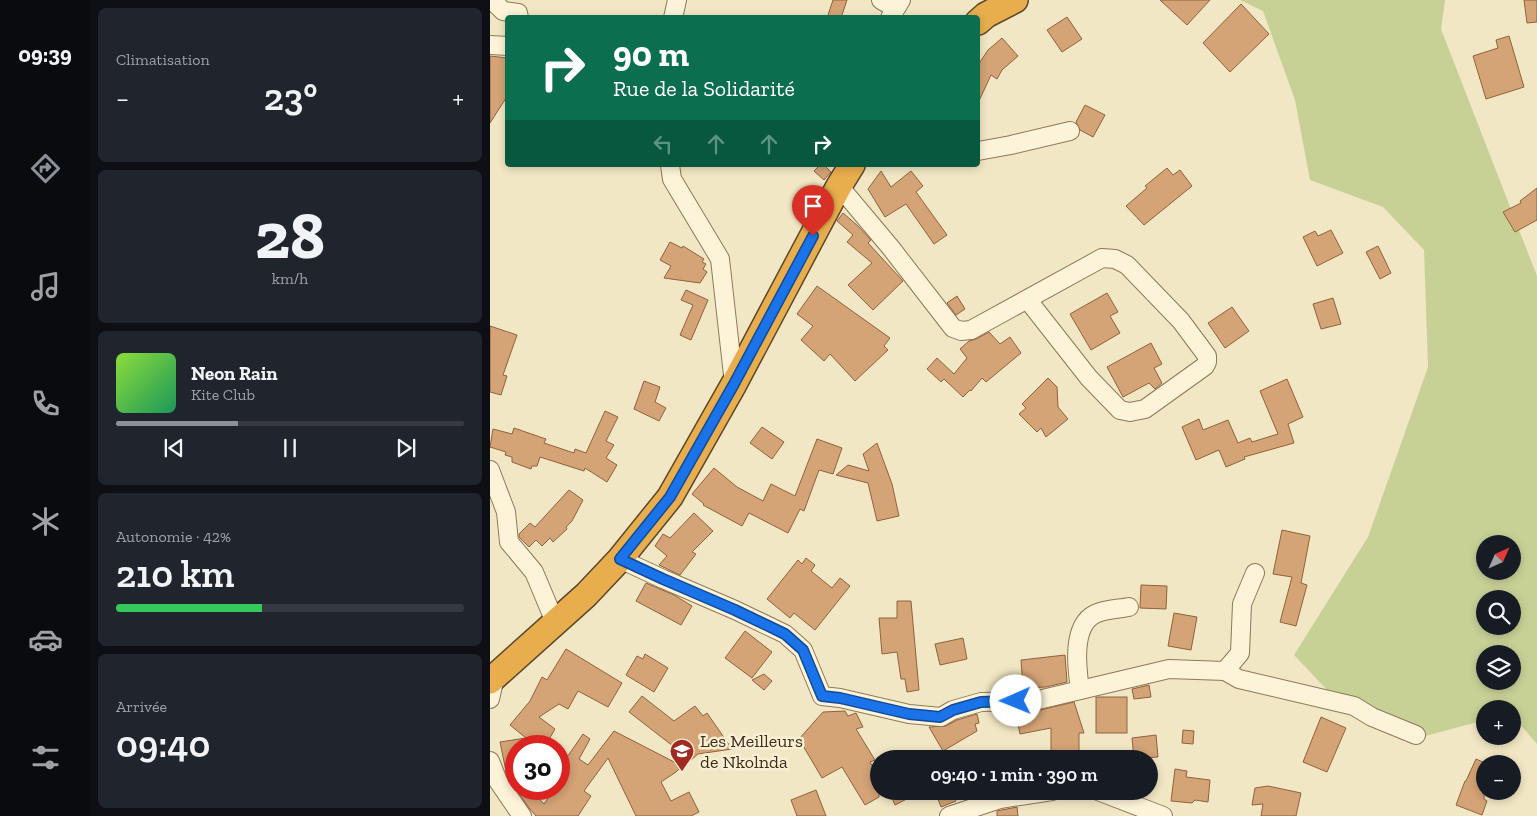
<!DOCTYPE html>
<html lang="fr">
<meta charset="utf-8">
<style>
:root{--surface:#171b24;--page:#20242c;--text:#f1f3f6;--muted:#9ea1a6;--line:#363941;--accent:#8c9099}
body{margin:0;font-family:"Zilla Slab",serif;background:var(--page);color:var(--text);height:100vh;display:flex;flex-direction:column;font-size:19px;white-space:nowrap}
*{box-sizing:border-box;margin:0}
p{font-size:16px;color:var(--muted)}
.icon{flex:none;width:28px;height:28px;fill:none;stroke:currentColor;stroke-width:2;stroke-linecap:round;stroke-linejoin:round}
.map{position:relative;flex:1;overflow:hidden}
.drawer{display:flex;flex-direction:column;gap:8px;padding:8px;background:#0d0f14;width:400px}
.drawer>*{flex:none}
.top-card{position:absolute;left:15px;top:15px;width:475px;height:152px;border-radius:5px;box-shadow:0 2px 8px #0003;background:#0b6e4f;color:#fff;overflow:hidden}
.needle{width:32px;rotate:45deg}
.fabs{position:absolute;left:986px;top:535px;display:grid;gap:10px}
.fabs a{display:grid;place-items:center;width:45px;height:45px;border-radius:50%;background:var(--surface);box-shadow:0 2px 8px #0003;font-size:25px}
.speed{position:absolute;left:15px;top:735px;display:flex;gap:10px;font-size:25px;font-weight:700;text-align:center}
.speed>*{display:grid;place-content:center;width:65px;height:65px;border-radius:50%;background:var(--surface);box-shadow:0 2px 8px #0003;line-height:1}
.speed .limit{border:8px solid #d22;background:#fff;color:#111}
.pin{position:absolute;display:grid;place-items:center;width:42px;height:42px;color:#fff;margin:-51px -21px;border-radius:50% 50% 50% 0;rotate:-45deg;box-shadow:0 0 5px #0007}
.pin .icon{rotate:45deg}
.me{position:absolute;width:55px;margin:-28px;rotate:269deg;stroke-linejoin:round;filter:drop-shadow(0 0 4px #0008)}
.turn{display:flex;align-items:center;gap:18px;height:105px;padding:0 25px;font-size:22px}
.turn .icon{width:65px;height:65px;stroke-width:2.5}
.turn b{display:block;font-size:35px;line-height:42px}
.lanes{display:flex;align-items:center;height:48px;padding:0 25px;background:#0003;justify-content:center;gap:25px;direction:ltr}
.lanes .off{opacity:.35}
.big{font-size:38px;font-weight:600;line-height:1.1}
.drawer .card{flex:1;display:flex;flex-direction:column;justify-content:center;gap:8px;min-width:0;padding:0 18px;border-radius:8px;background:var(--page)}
.drawer .dial{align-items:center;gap:0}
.dial b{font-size:65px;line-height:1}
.song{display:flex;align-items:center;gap:15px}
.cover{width:60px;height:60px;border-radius:8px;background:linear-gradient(135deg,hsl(90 70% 55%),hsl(150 70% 35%))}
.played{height:5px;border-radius:2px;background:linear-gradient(90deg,var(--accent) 35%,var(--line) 35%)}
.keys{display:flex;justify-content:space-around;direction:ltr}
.heat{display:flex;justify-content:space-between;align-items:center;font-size:28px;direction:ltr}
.charge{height:8px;border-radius:4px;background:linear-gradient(90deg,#34c759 42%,var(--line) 0)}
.trip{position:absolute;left:380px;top:750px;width:288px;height:50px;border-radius:25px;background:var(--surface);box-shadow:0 2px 8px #0003;font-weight:600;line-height:50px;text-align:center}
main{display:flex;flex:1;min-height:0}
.tabs{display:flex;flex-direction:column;width:90px;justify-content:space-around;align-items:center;background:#090b0e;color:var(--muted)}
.tabs .icon{width:35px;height:35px}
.tabs .on{color:var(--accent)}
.tabs b{font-size:22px;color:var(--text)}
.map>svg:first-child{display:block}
.green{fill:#c7d196;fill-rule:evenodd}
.building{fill:#d4a376;stroke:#90623c}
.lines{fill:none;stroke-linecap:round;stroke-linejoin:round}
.minor-casing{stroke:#8f7858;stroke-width:20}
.highway-casing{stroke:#5c462d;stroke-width:28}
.minor{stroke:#fcf3d8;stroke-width:18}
.highway{stroke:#e8ae4d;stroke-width:25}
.route-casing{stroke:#114b97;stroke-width:12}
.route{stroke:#1a73e8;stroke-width:9}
.labels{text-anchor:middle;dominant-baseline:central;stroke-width:5;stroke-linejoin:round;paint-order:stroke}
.poi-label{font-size:18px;fill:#3d2f1d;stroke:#f9f0d4;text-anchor:start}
</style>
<main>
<nav class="tabs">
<b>09:39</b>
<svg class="icon on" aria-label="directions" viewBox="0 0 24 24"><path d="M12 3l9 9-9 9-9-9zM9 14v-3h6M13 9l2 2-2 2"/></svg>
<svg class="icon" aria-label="music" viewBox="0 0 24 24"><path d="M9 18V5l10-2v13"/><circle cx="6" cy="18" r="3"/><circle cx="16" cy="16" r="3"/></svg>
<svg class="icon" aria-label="phone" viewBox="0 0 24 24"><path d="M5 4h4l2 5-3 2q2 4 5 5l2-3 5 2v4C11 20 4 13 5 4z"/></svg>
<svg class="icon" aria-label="climate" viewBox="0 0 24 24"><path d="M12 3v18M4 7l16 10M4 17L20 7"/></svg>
<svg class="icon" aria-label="car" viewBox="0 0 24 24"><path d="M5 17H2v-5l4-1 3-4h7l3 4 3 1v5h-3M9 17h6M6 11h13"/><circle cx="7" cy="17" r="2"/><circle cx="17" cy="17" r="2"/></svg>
<svg class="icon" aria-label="filters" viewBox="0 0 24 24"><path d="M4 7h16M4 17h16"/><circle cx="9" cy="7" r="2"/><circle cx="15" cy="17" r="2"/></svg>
</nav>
<section class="drawer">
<div class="card"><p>Climatisation</p>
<div class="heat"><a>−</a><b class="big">23°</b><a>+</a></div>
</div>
<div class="card dial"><b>28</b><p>km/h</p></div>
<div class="card">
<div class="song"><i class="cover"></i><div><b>Neon Rain</b><p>Kite Club</p></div></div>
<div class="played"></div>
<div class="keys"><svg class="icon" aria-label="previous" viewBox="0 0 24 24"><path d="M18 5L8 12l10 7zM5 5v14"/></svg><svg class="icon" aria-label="pause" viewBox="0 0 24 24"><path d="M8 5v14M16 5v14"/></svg><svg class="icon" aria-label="next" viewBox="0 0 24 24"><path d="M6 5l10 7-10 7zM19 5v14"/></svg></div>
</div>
<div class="card"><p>Autonomie · 42%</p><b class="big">210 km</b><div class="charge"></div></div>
<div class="card"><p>Arrivée</p><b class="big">09:40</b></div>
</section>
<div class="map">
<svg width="1047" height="816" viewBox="0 0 1047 816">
<rect width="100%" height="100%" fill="#f2e7c4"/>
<path class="green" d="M750,0H955L951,29L1047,276V744L1023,716L1022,709H995V720L928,738L838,691L804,655L878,537L938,367L934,250L893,207L820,180L805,100L773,11ZM995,544H1022V571H995ZM995,599H1022V626H995ZM995,654H1022V681H995Z"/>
<g class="building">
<polygon points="343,0 357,0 351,18 337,18"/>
<polygon points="670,0 720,0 697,25"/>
<polygon points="1034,0 1047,0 1047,22 1037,23"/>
<polygon points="751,4 779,34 740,72 713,43"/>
<polygon points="577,17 592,39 572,52 557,30"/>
<polygon points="1019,36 1034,87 996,99 983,56 1008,48 1006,40"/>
<polygon points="512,38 528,56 512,70 507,79 501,75 488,103 488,65 498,50"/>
<polygon points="0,56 18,58 18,95 0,123"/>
<polygon points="595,105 615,115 603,137 590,130 586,122"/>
<polygon points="330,165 334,165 341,172 334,180 324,171"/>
<polygon points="677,168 683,175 690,170 702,186 654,225 636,206 657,188 655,186"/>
<polygon points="391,171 401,187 421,171 433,186 426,192 457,235 444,244 416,204 395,217 378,189"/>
<polygon points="1047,188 1047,220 1025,232 1013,212 1031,203 1030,201"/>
<polygon points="353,213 368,226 381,240 378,243 413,281 383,310 358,285 382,263 357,242 363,235 347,221"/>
<polygon points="841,230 853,253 827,266 813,237 825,231 828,236"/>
<polygon points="180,242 192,248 193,246 214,259 212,262 216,264 213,269 217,272 210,283 174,278 181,266 170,260"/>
<polygon points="888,246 901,273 890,279 876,252"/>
<polygon points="327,286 400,338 394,346 398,350 365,381 340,354 334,361 311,340 323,326 307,314"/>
<polygon points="196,290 218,300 201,340 190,335 203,305 191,300"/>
<polygon points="617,293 628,312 620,316 630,333 601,350 580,314"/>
<polygon points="467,296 475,309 466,315 457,303"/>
<polygon points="843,298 851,324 831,329 823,304"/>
<polygon points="742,307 759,331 735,348 718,323"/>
<polygon points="0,326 27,335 13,375 17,376 11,395 0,392"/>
<polygon points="499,332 510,344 520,337 531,353 496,382 492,378 481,391 480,390 473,397 454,379 451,382 437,369 447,358 464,374 477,358 470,349 479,341 486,339"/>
<polygon points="661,343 672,364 664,368 672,383 665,389 659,383 633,397 617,367"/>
<polygon points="558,378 567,387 568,407 578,419 556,437 551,428 547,432 529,414 536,408 532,404"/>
<polygon points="797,379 813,417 798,424 804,443 754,457 755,459 736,467 729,450 706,460 692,427 709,419 713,430 738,420 748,443 760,438 762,442 788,434 770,391"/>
<polygon points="154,381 170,387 165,402 176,408 169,421 144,409"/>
<polygon points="115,411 128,417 116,441 124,445 116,458 127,465 117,482 95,468 94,471 50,457 47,466 42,466 41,469 22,462 22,457 15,455 16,452 0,447 3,429 22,434 24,428 56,439 54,443 84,453 85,449 96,453"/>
<polygon points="272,427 294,442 282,459 260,443"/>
<polygon points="327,439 352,448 343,474 329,470 314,511 310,509 298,533 259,513 252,526 213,505 214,504 202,494 224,468 247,487 273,501 281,484 305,496"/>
<polygon points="387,443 402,484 409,516 387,521 378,483 346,475 358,465 379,471 373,454"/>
<polygon points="79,490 93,500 82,521 76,527 77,529 63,542 60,538 52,546 46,540 39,547 29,537 29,534 40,523 45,527"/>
<polygon points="204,513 223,531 202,552 206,554 190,575 169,565 177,556 165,546 173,534 180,538"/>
<polygon points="792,530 820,536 811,583 817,585 806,626 790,622 802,577 783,574"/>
<polygon points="316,558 325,565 321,571 342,588 350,578 360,586 325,630 304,613 300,618 277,599 308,560 312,564"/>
<polygon points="156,583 184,595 202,606 191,625 146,601"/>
<polygon points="651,585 677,586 676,609 650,608"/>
<polygon points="407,601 421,601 429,690 417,692 415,679 411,679 407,652 392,654 389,618 407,618"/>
<polygon points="684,613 707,617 701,650 678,646"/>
<polygon points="255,631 282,652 262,678 235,658"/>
<polygon points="473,638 477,659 450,665 445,644"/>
<polygon points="76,649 132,683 118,707 88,691 78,709 69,704 49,717 65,729 55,746 26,746 26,789 42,789 41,790 54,804 64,789 69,789 69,781 76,769 71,766 93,734 100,739 89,759 98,765 124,731 192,766 186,772 171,782 181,801 199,792 209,812 201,816 146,816 118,758 94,791 101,796 88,816 46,816 39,808 17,776 10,742 36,738 20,725 40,701 52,677 57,680"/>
<polygon points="155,654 178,668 164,692 136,675 147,656 153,659"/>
<polygon points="575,655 577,682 556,687 533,688 531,660"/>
<polygon points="274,674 282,681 274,690 262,680"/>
<polygon points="659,685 661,697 644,699 642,689"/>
<polygon points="152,696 184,721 205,706 213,716 217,713 242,749 208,754 201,760 139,712"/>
<rect x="606" y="697" width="31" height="36"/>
<polygon points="584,702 594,733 589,733 589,759 561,759 561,728 530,734 526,714 546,711"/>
<polygon points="355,711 358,716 366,713 373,727 366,729 385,760 380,762 389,777 389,797 375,805 352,767 332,778 309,739 333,712"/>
<polygon points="487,714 489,723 485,724 487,731 453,751 439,727 456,726 467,720"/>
<polygon points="831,717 856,728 837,772 813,762"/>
<polygon points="693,730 704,731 703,744 692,743"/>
<polygon points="666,735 668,757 644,759 642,738"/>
<polygon points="986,759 995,763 994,799 997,801 992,815 966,805 975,781 976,781"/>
<polygon points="685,769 697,771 696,777 720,780 718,802 705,800 702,803 681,801"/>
<polygon points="778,786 811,793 806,816 771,816 773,804 762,805 765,788"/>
<polygon points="326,790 336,816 307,816 301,800"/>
<polygon points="399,791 432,791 405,805"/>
<polygon points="445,791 462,791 466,801 451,807"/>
<polygon points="527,807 528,816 507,816 507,811"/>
</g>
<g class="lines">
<defs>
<g id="minor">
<polyline points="2,0 13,11 28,13 29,18"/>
<polyline points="391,0 405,8"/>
<polyline points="183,18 187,0"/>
<polyline points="400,18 411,0"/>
<polyline points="0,45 18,46"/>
<polyline points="488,151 521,145 580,131"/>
<polyline points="180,165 182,179 230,259 244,384"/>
<polyline points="349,186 401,248 463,328 471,331 481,330 612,258 625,259 637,265 691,321 717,356 717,362 715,366 655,409 640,412 630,410 599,378 537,299"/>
<polyline points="0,470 16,512 19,542 44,572 65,622"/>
<polyline points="130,559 173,579 245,610 295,634 313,650 332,696 350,698 419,714 451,717 463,710 491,702 544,701 679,669 735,671 750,653 752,604 765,573"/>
<polyline points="735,671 749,679 864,706 882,717 926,735"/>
<path d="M590,690C587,669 581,626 605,614C615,609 629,609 639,607"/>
<polyline points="0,699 5,677"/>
<polyline points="0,761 8,781 32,816"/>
<polyline points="608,791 673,816"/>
<polyline points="459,816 510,799 562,791"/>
</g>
<g id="highway">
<polyline points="488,22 496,15 525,0"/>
<polyline points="0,681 96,595 130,559 180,497 244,384 349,186 362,165"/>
</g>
</defs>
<use href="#minor" class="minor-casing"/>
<use href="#highway" class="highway-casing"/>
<use href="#minor" class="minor"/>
<use href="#highway" class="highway"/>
</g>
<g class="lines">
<defs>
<polyline id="route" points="323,236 244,384 180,497 130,559 173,579 245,610 295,634 313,650 332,696 350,698 419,714 450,717 463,710 491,702 526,701"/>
</defs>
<use href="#route" class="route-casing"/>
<use href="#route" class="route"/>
</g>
<defs>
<symbol id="school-pin" viewBox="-11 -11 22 30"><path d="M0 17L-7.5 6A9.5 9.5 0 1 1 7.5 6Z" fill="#a32a22" stroke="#f9f0d4"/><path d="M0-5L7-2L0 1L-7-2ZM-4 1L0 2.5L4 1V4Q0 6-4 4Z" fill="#fff"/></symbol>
</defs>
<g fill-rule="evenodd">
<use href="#school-pin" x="178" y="737" width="28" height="38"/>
</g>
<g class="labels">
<g class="poi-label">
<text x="210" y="741">Les Meilleurs<tspan x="210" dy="21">de Nkolnda</tspan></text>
</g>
</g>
</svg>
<div class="fabs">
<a><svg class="needle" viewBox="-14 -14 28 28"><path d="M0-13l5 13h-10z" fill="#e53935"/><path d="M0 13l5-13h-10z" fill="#9ea1a6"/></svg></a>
<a><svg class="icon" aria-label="search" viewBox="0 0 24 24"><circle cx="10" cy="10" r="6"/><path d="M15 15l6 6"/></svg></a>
<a><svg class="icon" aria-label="layers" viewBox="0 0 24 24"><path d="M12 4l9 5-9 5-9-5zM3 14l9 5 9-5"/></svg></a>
<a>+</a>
<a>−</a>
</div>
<div class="speed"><div class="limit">30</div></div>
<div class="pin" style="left:323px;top:236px;background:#d93025"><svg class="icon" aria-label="arrive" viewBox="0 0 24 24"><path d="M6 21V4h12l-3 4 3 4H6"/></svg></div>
<svg class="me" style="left:526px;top:701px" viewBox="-20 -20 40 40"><circle r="19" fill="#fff"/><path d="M0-13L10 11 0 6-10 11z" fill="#1a73e8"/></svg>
<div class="trip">09:40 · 1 min · 390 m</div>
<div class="top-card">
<div class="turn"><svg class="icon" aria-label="right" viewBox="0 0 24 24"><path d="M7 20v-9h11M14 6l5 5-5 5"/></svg><div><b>90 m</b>Rue de la Solidarité</div></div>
<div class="lanes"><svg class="icon off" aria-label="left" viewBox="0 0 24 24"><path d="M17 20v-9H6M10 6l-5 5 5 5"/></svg><svg class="icon off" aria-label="ahead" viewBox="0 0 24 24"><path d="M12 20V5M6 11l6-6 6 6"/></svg><svg class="icon off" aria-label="ahead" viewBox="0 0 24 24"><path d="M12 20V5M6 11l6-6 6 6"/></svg><svg class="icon" aria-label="right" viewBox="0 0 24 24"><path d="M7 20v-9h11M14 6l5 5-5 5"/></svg></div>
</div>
</div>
</main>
